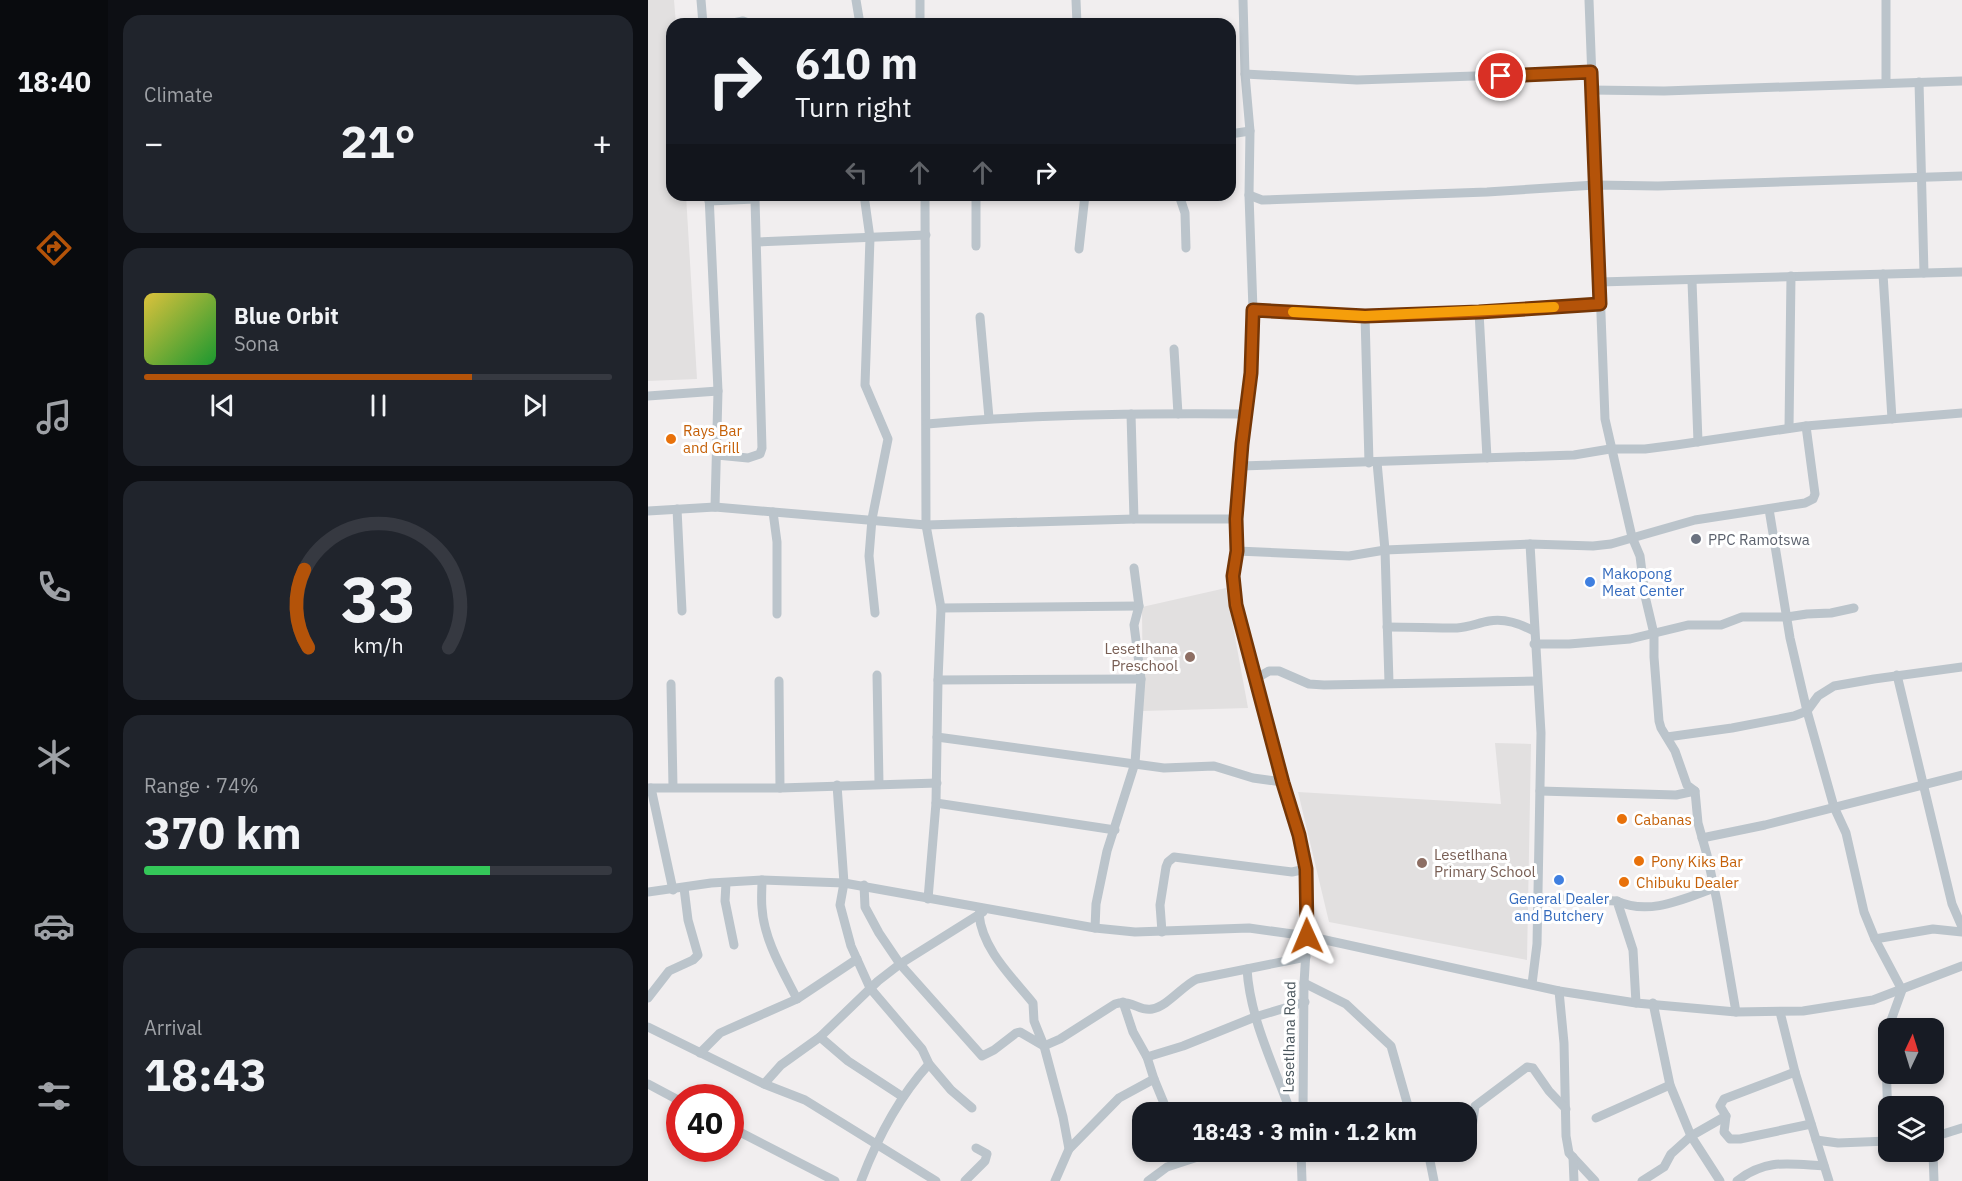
<!DOCTYPE html>
<meta charset="utf-8">
<style>
:root{--surface:#171b24;--page:#20242c;--text:#f1f3f6;--muted:#9ea1a6;--line:#363941;--accent:#b45309}
body{margin:0;font-family:"IBM Plex Sans",sans-serif;background:var(--page);color:var(--text);height:100vh;display:flex;flex-direction:column;font-size:22px;white-space:nowrap}
*{box-sizing:border-box;margin:0}
p{font-size:20px;color:var(--muted)}
.icon{flex:none;width:33px;height:33px;fill:none;stroke:currentColor;stroke-width:2;stroke-linecap:round;stroke-linejoin:round}
.map{position:relative;flex:1;overflow:hidden}
.details{display:flex;flex-direction:column;gap:15px;padding:15px;background:#0d0f14;width:540px}
.details>*{flex:none}
.guide{position:absolute;left:18px;top:18px;width:570px;height:183px;border-radius:18px;box-shadow:0 3px 9px #0003;background:#171b24;color:var(--text);overflow:hidden}
.needle{width:39px;rotate:4deg}
.controls{position:absolute;left:1230px;top:1018px;display:grid;gap:12px}
.controls a{display:grid;place-items:center;width:66px;height:66px;border-radius:12px;background:var(--surface);box-shadow:0 3px 9px #0003;font-size:30px}
.speed{position:absolute;left:18px;top:1084px;display:flex;gap:12px;font-size:30px;font-weight:700;text-align:center}
.speed>*{display:grid;place-content:center;width:78px;height:78px;border-radius:50%;background:var(--surface);box-shadow:0 3px 9px #0003;line-height:1}
.speed .limit{border:9px solid #d22;background:#fff;color:#111}
.pin{position:absolute;display:grid;place-items:center;width:51px;height:51px;color:#fff;margin:-26px;border:3px solid #fff;border-radius:50%;box-shadow:0 2px 6px #0007}
.me{position:absolute;width:66px;margin:-33px;rotate:359deg;stroke-linejoin:round;filter:drop-shadow(0 0 4px #0008)}
.turn{display:flex;align-items:center;gap:21px;height:126px;padding:0 30px;font-size:27px}
.turn .icon{width:78px;height:78px;stroke-width:2.5}
.turn b{display:block;font-size:42px;line-height:51px}
.lanes{display:flex;align-items:center;height:57px;padding:0 30px;background:#0003;justify-content:center;gap:30px;direction:ltr}
.lanes .off{opacity:.35}
.big{font-size:45px;font-weight:700;line-height:1.1}
.details .widget{flex:1;display:flex;flex-direction:column;justify-content:center;gap:9px;min-width:0;padding:0 21px;border-radius:18px;background:var(--page)}
.details .dial{align-items:center;gap:0}
.dial svg{height:156px;overflow:visible;fill:none;stroke:var(--line);stroke-width:7;stroke-linecap:round;text-anchor:middle}
.dial text{fill:var(--text);stroke:none}
.song{display:flex;align-items:center;gap:18px}
.cover{width:72px;height:72px;border-radius:9px;background:linear-gradient(135deg,hsl(50 70% 55%),hsl(130 70% 35%))}
.played{height:6px;border-radius:3px;background:linear-gradient(90deg,var(--accent) 70%,var(--line) 70%)}
.keys{display:flex;justify-content:space-around;direction:ltr}
.heat{display:flex;justify-content:space-between;align-items:center;font-size:33px;direction:ltr}
.charge{height:9px;border-radius:4px;background:linear-gradient(90deg,#34c759 74%,var(--line) 0)}
.trip{position:absolute;left:484px;top:1102px;width:345px;height:60px;border-radius:18px;background:var(--surface);box-shadow:0 3px 9px #0003;font-weight:700;line-height:60px;text-align:center}
main{display:flex;flex:1;min-height:0}
.tab-bar{display:flex;flex-direction:column;width:108px;justify-content:space-around;align-items:center;background:#090b0e;color:var(--muted)}
.tab-bar .icon{width:42px;height:42px}
.tab-bar .current{color:var(--accent)}
.tab-bar b{font-size:27px;color:var(--text)}
.map>svg:first-child{display:block}
.education{fill:#e2e0e0}
.lines{fill:none;stroke-linecap:round;stroke-linejoin:round}
.minor{stroke:#bbc4cb;stroke-width:9}
.route-casing{stroke:#753606;stroke-width:15}
.route{stroke:#b45309;stroke-width:10}
.slow{stroke:#f59e0b;stroke-width:10}
.food-dot{fill:#e8710a;stroke:#fff;stroke-width:2}
.worship-dot{fill:#6b7280;stroke:#fff;stroke-width:2}
.shop-dot{fill:#3f7fe0;stroke:#fff;stroke-width:2}
.education-dot{fill:#8d6e63;stroke:#fff;stroke-width:2}
.labels{text-anchor:middle;dominant-baseline:central;stroke-width:6;stroke-linejoin:round;paint-order:stroke}
.food-label{font-size:15px;fill:#c56008;stroke:#fff;text-anchor:start}
.worship-label{font-size:15px;fill:#5b616d;stroke:#fff;text-anchor:start}
.shop-label{font-size:15px;fill:#366cbe;stroke:#fff;text-anchor:start}
.education-label{font-size:15px;fill:#785e54;stroke:#fff;text-anchor:end}
.street-label{font-size:15px;fill:#48545b;stroke:#fff}
</style>
<main>
<nav class="tab-bar">
<b>18:40</b>
<svg class="icon current" aria-label="directions" viewBox="0 0 24 24"><path d="M12 3l9 9-9 9-9-9zM9 14v-3h6M13 9l2 2-2 2"/></svg>
<svg class="icon" aria-label="music" viewBox="0 0 24 24"><path d="M9 18V5l10-2v13"/><circle cx="6" cy="18" r="3"/><circle cx="16" cy="16" r="3"/></svg>
<svg class="icon" aria-label="phone" viewBox="0 0 24 24"><path d="M5 4h4l2 5-3 2q2 4 5 5l2-3 5 2v4C11 20 4 13 5 4z"/></svg>
<svg class="icon" aria-label="climate" viewBox="0 0 24 24"><path d="M12 3v18M4 7l16 10M4 17L20 7"/></svg>
<svg class="icon" aria-label="car" viewBox="0 0 24 24"><path d="M5 17H2v-5l4-1 3-4h7l3 4 3 1v5h-3M9 17h6M6 11h13"/><circle cx="7" cy="17" r="2"/><circle cx="17" cy="17" r="2"/></svg>
<svg class="icon" aria-label="filters" viewBox="0 0 24 24"><path d="M4 7h16M4 17h16"/><circle cx="9" cy="7" r="2"/><circle cx="15" cy="17" r="2"/></svg>
</nav>
<section class="details">
<div class="widget"><p>Climate</p>
<div class="heat"><a>−</a><b class="big">21°</b><a>+</a></div>
</div>
<div class="widget">
<div class="song"><i class="cover"></i><div><b>Blue Orbit</b><p>Sona</p></div></div>
<div class="played"></div>
<div class="keys"><svg class="icon" aria-label="previous" viewBox="0 0 24 24"><path d="M18 5L8 12l10 7zM5 5v14"/></svg><svg class="icon" aria-label="pause" viewBox="0 0 24 24"><path d="M8 5v14M16 5v14"/></svg><svg class="icon" aria-label="next" viewBox="0 0 24 24"><path d="M6 5l10 7-10 7zM19 5v14"/></svg></div>
</div>
<div class="widget dial"><svg viewBox="0 0 100 80">
<path d="M14 69A42 42 0 1 1 86 69"/>
<path d="M14 69A42 42 0 0 1 12 29" stroke="#b45309"/>
<text x="50" y="56" font-size="32" font-weight="700">33</text>
<text x="50" y="72" font-size="11">km/h</text>
</svg></div>
<div class="widget"><p>Range · 74%</p><b class="big">370 km</b><div class="charge"></div></div>
<div class="widget"><p>Arrival</p><b class="big">18:43</b></div>
</section>
<div class="map">
<svg width="1314" height="1181" viewBox="0 0 1314 1181">
<rect width="100%" height="100%" fill="#f1eeef"/>
<g class="education">
<polygon points="0,0 26,0 28,24 24,24 24,195 38,195 49,379 0,381"/>
<polygon points="578,588 600,708 495,711 494,607"/>
<polygon points="847,743 883,744 879,960 681,922 650,792 853,804"/>
</g>
<g class="lines">
<g class="minor">
<polyline points="53,0 55,24"/>
<polyline points="208,0 212,24"/>
<polyline points="272,0 272,24"/>
<polyline points="428,0 429,24"/>
<polyline points="595,0 597,74 602,131 601,195 605,310 603,373 594,444 588,519 589,551 585,576 588,605 635,783 651,835 658,869 659,936 656,983 655,1113"/>
<polyline points="941,0 957,419 984,537 992,556 997,596 1006,634 1006,657 1011,721 1013,728 1027,751 1039,785 1047,791 1050,823 1059,855 1069,901 1088,1012"/>
<polyline points="1238,0 1238,83"/>
<polyline points="80,24 95,21 103,24"/>
<polyline points="597,74 709,80 943,72"/>
<polyline points="1271,82 1276,273"/>
<polyline points="943,90 1016,91 1314,81"/>
<polyline points="582,134 602,131"/>
<polyline points="61,195 70,391 67,507"/>
<polyline points="216,195 222,238 217,385 240,439 224,519 221,556 227,613"/>
<polyline points="277,195 278,525 293,608 290,680 288,803 280,899"/>
<polyline points="328,195 328,246"/>
<polyline points="531,195 537,213 538,248"/>
<polyline points="601,195 614,200 839,192 947,185 1010,186 1314,176"/>
<polyline points="61,201 107,199 107,195"/>
<polyline points="109,242 278,235"/>
<polyline points="431,249 437,195"/>
<polyline points="1235,274 1244,419"/>
<polyline points="1044,281 1050,442"/>
<polyline points="951,282 1314,272"/>
<polyline points="605,310 717,316 831,312 952,304"/>
<polyline points="831,312 839,458"/>
<polyline points="717,316 721,463"/>
<polyline points="332,317 341,418"/>
<polyline points="526,349 530,414"/>
<polyline points="0,396 70,391"/>
<polyline points="483,414 486,519"/>
<path d="M279,424C385,414 492,413 598,414"/>
<polyline points="1141,428 1143,276"/>
<polyline points="69,455 100,458 112,454 114,448 107,199"/>
<polyline points="729,462 737,550 741,683"/>
<polyline points="593,466 926,455 962,449 997,449 1028,445 1158,426 1314,413"/>
<polyline points="29,509 34,611"/>
<polyline points="1121,509 1142,638 1159,711 1186,807 1198,833 1216,912 1227,939 1254,990 1241,1026 1238,1061 1240,1121"/>
<polyline points="0,511 67,507 278,525 486,519 588,519"/>
<polyline points="125,512 129,542 129,614"/>
<polyline points="882,544 893,733 889,944 884,984"/>
<polyline points="589,551 701,556 737,550 882,544 945,546 963,544 1047,520 1157,503 1165,499 1167,494 1158,426"/>
<polyline points="293,608 491,606"/>
<path d="M739,627C762,627 786,628 809,628C821,627 830,623 841,621C857,618 872,624 886,631"/>
<polyline points="886,644 921,644 982,639 1040,625 1073,625 1094,617 1139,617 1159,614 1183,613 1206,608"/>
<polyline points="229,675 231,784"/>
<polyline points="1249,675 1304,904 1314,927"/>
<polyline points="607,679 621,671 631,671 661,684 676,685 889,681"/>
<polyline points="290,680 493,679"/>
<polyline points="131,681 132,788"/>
<polyline points="23,684 25,787"/>
<polyline points="289,737 516,768 566,766 605,778 627,781 635,783"/>
<polyline points="1019,737 1084,728 1146,716 1159,711 1170,696 1186,686 1226,679 1314,667"/>
<polyline points="189,785 196,883 192,905 203,946 222,988 274,1049 281,1064 303,1090 324,1108"/>
<polyline points="0,788 132,788 289,783"/>
<polyline points="3,788 25,890"/>
<polyline points="892,791 1028,795 1047,791"/>
<polyline points="288,803 467,830"/>
<polyline points="1054,838 1117,825 1314,775"/>
<path d="M114,880C114,889 113,899 114,908C116,940 135,971 149,999"/>
<polyline points="78,883 77,901 86,945"/>
<path d="M216,885L217,907L231,933L252,964L334,1056L346,1050L368,1033L372,1032L396,1046L412,1039L467,1004C485,999 491,1012 504,1009C520,1006 534,986 549,979L658,957"/>
<polyline points="0,892 63,883 114,880 196,883 447,928 487,932 601,928 659,936 911,991 988,1003 1088,1012 1155,1011 1225,1000 1314,966"/>
<polyline points="890,898 969,901 985,950 988,1003"/>
<path d="M969,901C1001,916 1035,899 1066,888"/>
<path d="M331,914C334,949 364,977 385,1003L386,1021L396,1046L415,1117L421,1149L407,1181"/>
<polyline points="447,928 448,904 459,851 487,763 493,679 486,625 491,606 486,568"/>
<polyline points="514,932 512,905 518,867 520,862 526,857 644,872 658,869"/>
<polyline points="1227,939 1285,929 1314,932"/>
<path d="M599,969C602,1019 626,1066 643,1113"/>
<polyline points="656,983 698,1004 743,1046 762,1113"/>
<polyline points="911,991 916,1043 918,1136 921,1153 947,1181"/>
<polyline points="0,998 21,971 45,960 50,955 40,920 36,888"/>
<polyline points="475,1002 485,1032 499,1057 506,1079 520,1113"/>
<polyline points="1005,1003 1022,1085 1043,1136 1072,1181"/>
<polyline points="1132,1012 1147,1072 1181,1181"/>
<polyline points="0,1027 116,1084 157,1100 288,1181"/>
<polyline points="172,1037 200,1061 255,1097"/>
<polyline points="52,1053 72,1033 149,999 209,959"/>
<polyline points="499,1057 535,1046 607,1017 657,1002"/>
<polyline points="1147,1072 1076,1099 1072,1106 1078,1116 1076,1132 1082,1139 1092,1139 1163,1124"/>
<polyline points="0,1084 32,1101"/>
<polyline points="116,1084 133,1065 172,1037 230,981 252,964 335,912"/>
<polyline points="948,1118 1022,1085"/>
<polyline points="82,1127 187,1181"/>
<polyline points="1286,1131 1295,1134 1314,1128"/>
<polyline points="819,1138 823,1135 827,1106 879,1067 885,1068 901,1091 918,1109"/>
<polyline points="1168,1140 1190,1143 1240,1141"/>
<polyline points="421,1149 471,1098 506,1079"/>
<polyline points="653,1152 654,1181"/>
<polyline points="712,1152 715,1152"/>
<polyline points="778,1152 782,1161 786,1181"/>
<polyline points="1285,1152 1286,1181"/>
<polyline points="925,1157 926,1181"/>
<path d="M213,1181C229,1139 250,1098 281,1064"/>
<polyline points="317,1181 337,1161 339,1154 328,1148"/>
<polyline points="500,1181 519,1167 565,1152"/>
<polyline points="994,1181 1016,1167 1023,1154 1043,1136 1078,1116"/>
<path d="M1089,1181C1118,1158 1142,1164 1176,1166"/>
</g>
</g>
<g class="lines">
<defs>
<polyline id="route" points="659,936 658,869 651,835 635,783 588,605 585,576 589,551 588,519 594,444 603,373 605,310 717,316 831,312 952,304 943,72 853,76"/>
</defs>
<use href="#route" class="route-casing"/>
<use href="#route" class="route"/>
<polyline class="slow" points="645,312 717,316 906,307"/>
</g>
<g class="food-dot">
<circle cx="23" cy="439" r="6"/>
<circle cx="974" cy="819" r="6"/>
<circle cx="991" cy="861" r="6"/>
<circle cx="976" cy="882" r="6"/>
</g>
<circle class="worship-dot" cx="1048" cy="539" r="6"/>
<g class="shop-dot">
<circle cx="942" cy="582" r="6"/>
<circle cx="911" cy="880" r="6"/>
</g>
<g class="education-dot">
<circle cx="542" cy="657" r="6"/>
<circle cx="774" cy="863" r="6"/>
</g>
<g class="labels">
<g class="food-label">
<text x="35" y="430">Rays Bar<tspan x="35" dy="17">and Grill</tspan></text>
<text x="986" y="819">Cabanas</text>
<text x="1003" y="861">Pony Kiks Bar</text>
<text x="988" y="882">Chibuku Dealer</text>
</g>
<g class="worship-label">
<text x="1060" y="539">PPC Ramotswa</text>
</g>
<g class="shop-label">
<text x="954" y="573">Makopong<tspan x="954" dy="17">Meat Center</tspan></text>
<text x="911" y="898" text-anchor="middle">General Dealer<tspan x="911" dy="17">and Butchery</tspan></text>
</g>
<g class="education-label">
<text x="530" y="648">Lesetlhana<tspan x="530" dy="17">Preschool</tspan></text>
<text x="786" y="854" text-anchor="start">Lesetlhana<tspan x="786" dy="17">Primary School</tspan></text>
</g>
<g class="street-label">
<text transform="translate(641 1037) rotate(-89)">Lesetlhana Road</text>
</g>
</g>
</svg>
<div class="controls">
<a><svg class="needle" viewBox="-14 -14 28 28"><path d="M0-13l5 13h-10z" fill="#e53935"/><path d="M0 13l5-13h-10z" fill="#9ea1a6"/></svg></a>
<a><svg class="icon" aria-label="layers" viewBox="0 0 24 24"><path d="M12 4l9 5-9 5-9-5zM3 14l9 5 9-5"/></svg></a>
</div>
<div class="speed"><div class="limit">40</div></div>
<div class="pin" style="left:853px;top:76px;background:#d93025"><svg class="icon" aria-label="arrive" viewBox="0 0 24 24"><path d="M6 21V4h12l-3 4 3 4H6"/></svg></div>
<svg class="me" style="left:659px;top:936px" viewBox="-20 -20 40 40"><path d="M0-17L14 15 0 8-14 15z" fill="#b45309" stroke="#fff" stroke-width="4"/></svg>
<div class="trip">18:43 · 3 min · 1.2 km</div>
<div class="guide">
<div class="turn"><svg class="icon" aria-label="right" viewBox="0 0 24 24"><path d="M7 20v-9h11M14 6l5 5-5 5"/></svg><div><b>610 m</b>Turn right</div></div>
<div class="lanes"><svg class="icon off" aria-label="left" viewBox="0 0 24 24"><path d="M17 20v-9H6M10 6l-5 5 5 5"/></svg><svg class="icon off" aria-label="ahead" viewBox="0 0 24 24"><path d="M12 20V5M6 11l6-6 6 6"/></svg><svg class="icon off" aria-label="ahead" viewBox="0 0 24 24"><path d="M12 20V5M6 11l6-6 6 6"/></svg><svg class="icon" aria-label="right" viewBox="0 0 24 24"><path d="M7 20v-9h11M14 6l5 5-5 5"/></svg></div>
</div>
</div>
</main>
